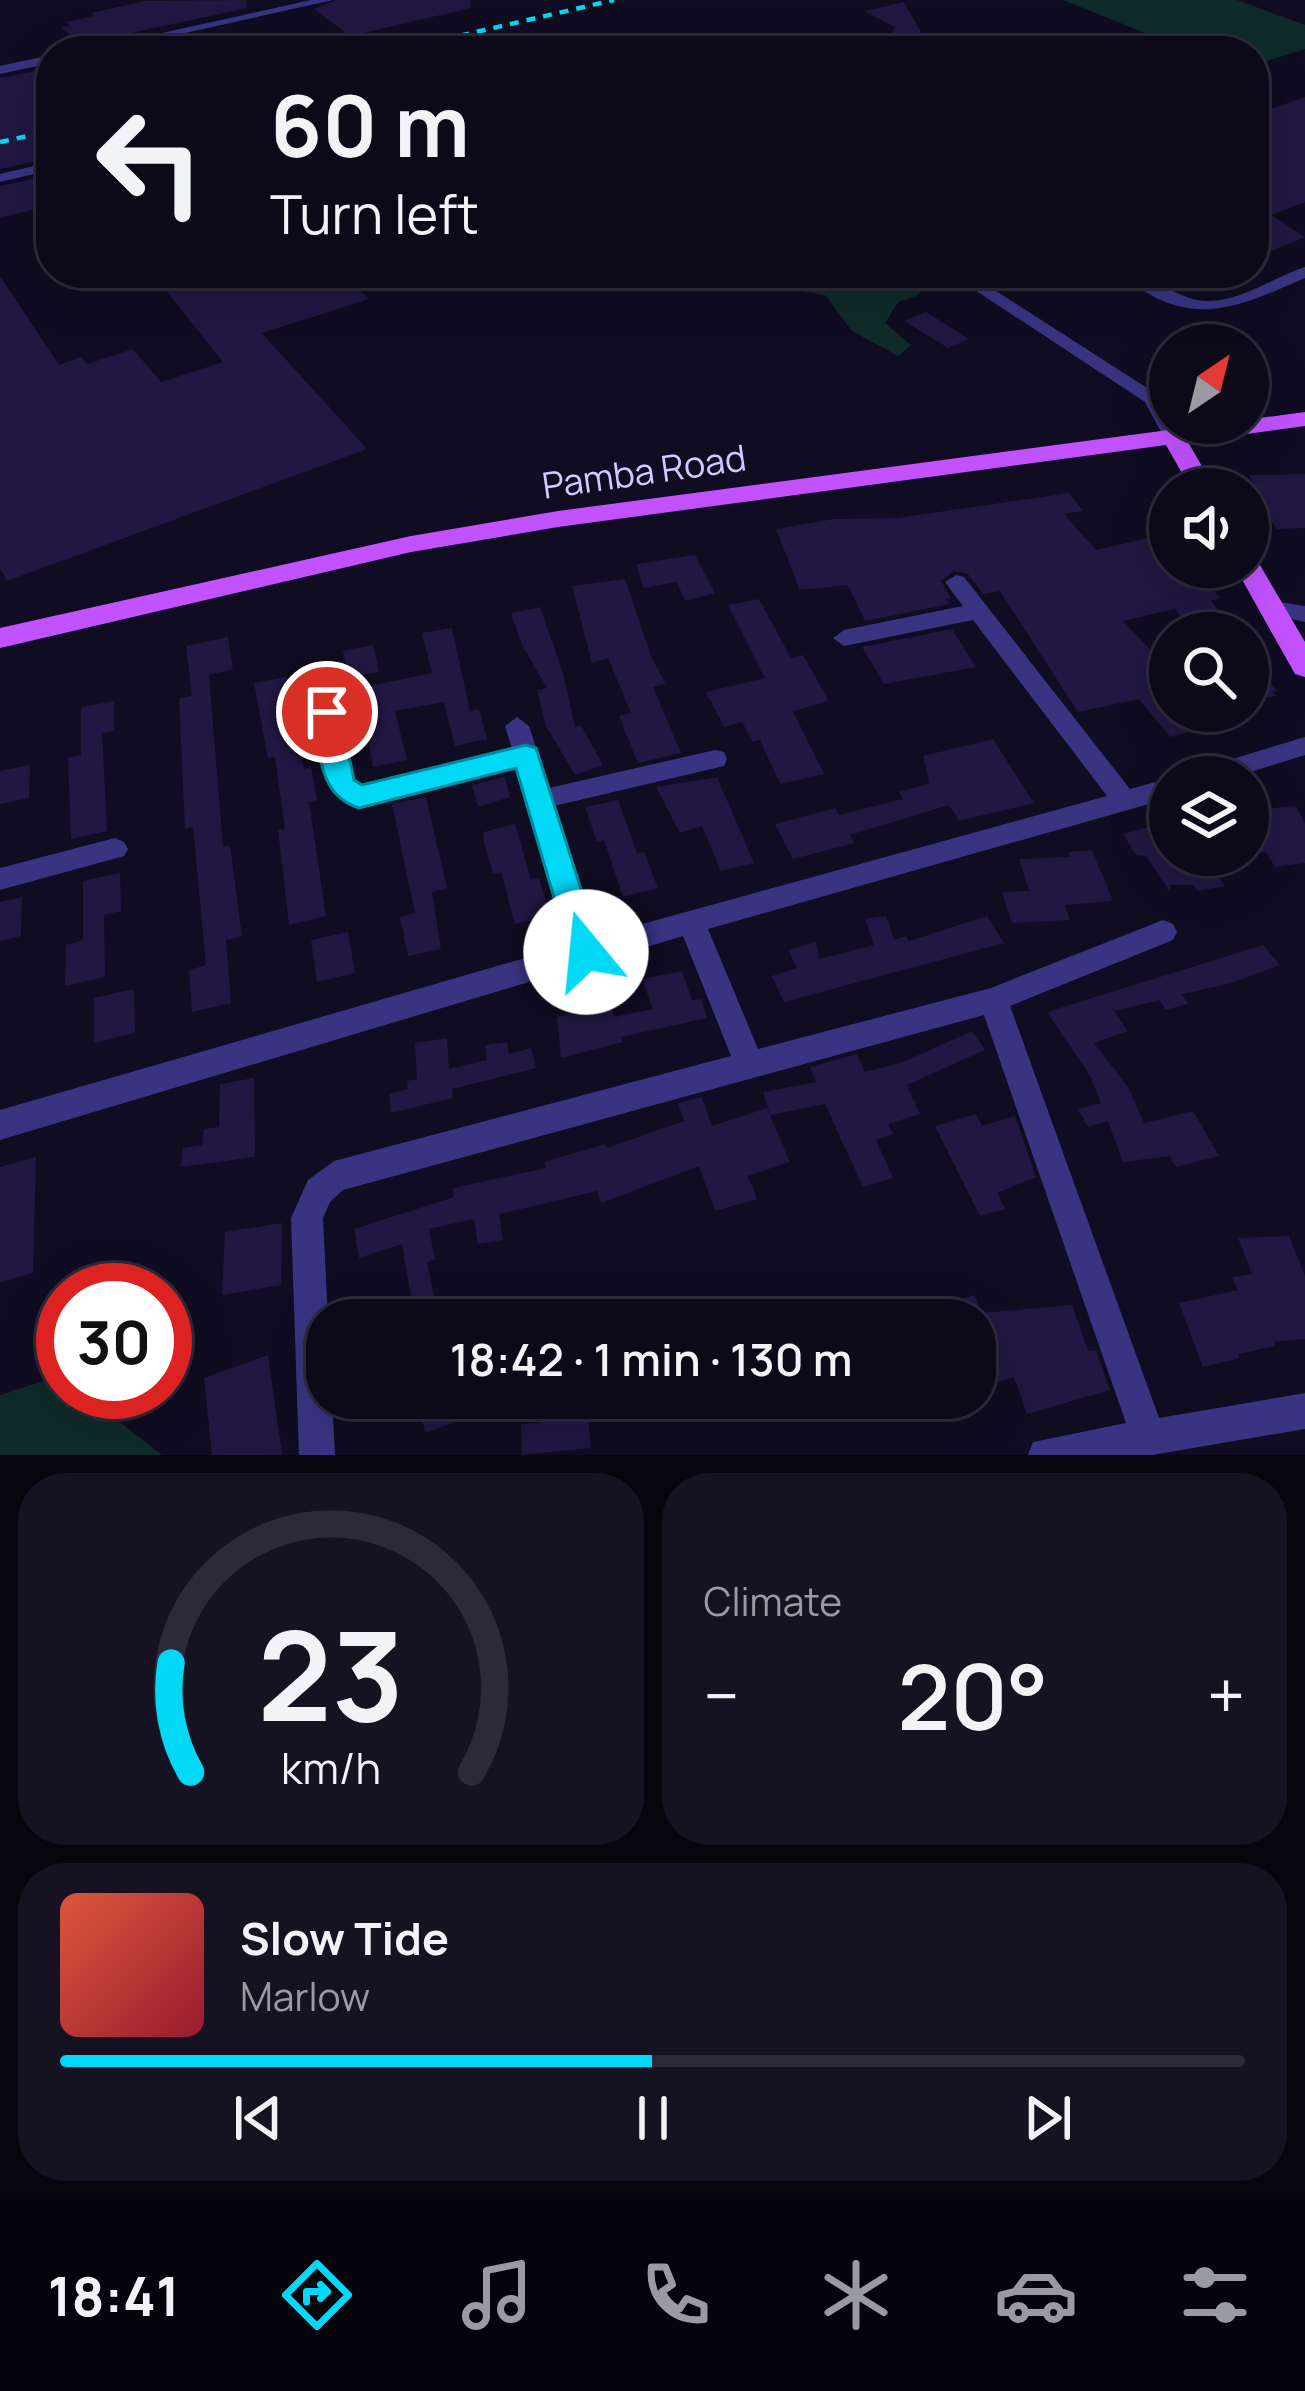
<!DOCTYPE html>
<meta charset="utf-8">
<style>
:root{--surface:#0c0919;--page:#151222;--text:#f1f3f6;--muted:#9a9aa2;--line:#2c2a38;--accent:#00d8f6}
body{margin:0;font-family:Manrope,sans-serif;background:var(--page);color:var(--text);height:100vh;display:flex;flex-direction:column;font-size:45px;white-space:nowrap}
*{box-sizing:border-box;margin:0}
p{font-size:39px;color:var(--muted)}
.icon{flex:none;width:66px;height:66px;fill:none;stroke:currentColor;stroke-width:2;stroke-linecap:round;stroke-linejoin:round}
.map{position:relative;height:1455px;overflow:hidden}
.sheet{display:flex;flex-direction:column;gap:18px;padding:18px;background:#07050e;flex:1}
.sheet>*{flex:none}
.guide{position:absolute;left:36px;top:36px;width:1233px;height:252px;border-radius:48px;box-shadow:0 12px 48px #0002,0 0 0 3px var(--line);background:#0c0919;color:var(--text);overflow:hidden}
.needle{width:78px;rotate:35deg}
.tools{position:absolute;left:1149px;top:324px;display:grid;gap:24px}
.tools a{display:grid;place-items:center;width:120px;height:120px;border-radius:50%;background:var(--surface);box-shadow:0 12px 48px #0002,0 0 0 3px var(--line);font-size:60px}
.speed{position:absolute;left:36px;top:1263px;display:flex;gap:24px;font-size:60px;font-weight:700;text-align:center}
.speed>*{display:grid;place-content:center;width:156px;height:156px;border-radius:50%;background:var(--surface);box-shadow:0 12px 48px #0002,0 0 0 3px var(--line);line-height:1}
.speed .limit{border:18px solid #d22;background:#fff;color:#111}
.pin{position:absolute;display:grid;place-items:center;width:102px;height:102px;color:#fff;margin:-51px;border:6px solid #fff;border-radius:50%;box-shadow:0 3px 12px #0007}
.me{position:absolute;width:132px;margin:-66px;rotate:343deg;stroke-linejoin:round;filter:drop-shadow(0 0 9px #0008)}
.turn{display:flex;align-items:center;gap:42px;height:252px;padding:0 36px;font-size:54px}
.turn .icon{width:156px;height:156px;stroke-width:2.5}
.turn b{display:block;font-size:84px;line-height:102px}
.big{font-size:90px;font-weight:600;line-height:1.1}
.sheet .card{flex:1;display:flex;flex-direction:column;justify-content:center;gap:18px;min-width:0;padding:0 42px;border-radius:48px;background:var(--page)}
.sheet .dial{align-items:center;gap:0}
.dial svg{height:312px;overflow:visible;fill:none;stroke:var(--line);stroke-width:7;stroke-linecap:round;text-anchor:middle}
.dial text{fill:var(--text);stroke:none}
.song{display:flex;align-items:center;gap:36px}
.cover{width:144px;height:144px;border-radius:18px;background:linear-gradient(135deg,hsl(10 70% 55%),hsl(350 70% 35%))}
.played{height:12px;border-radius:6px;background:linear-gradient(90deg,var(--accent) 50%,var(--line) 50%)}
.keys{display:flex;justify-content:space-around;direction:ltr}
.heat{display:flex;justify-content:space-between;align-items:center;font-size:66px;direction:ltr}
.sheet .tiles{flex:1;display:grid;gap:18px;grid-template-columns:1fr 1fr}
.card:last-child{grid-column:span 2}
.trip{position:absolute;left:306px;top:1299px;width:690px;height:120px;border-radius:48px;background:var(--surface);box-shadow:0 12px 48px #0002,0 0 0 3px var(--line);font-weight:600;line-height:120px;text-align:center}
.tab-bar{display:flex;height:192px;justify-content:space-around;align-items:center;background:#05040a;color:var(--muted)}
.tab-bar .icon{width:84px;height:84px}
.tab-bar .selected{color:var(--accent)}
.tab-bar b{font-size:54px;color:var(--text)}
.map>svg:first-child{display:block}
.green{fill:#0e2b2a}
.building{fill:#211742}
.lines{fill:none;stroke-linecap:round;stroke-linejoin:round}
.minor{fill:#393482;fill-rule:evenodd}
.major{fill:#c252ff;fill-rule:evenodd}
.rail{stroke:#00d8f6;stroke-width:4.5;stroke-dasharray:9 8;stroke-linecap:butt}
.route{fill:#00d8f6;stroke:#008ca0;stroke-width:3}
.labels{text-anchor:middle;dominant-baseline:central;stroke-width:12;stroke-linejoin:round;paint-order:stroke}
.street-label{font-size:36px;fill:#d2cbff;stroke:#100c21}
</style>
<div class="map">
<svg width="1305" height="1455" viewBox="0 0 1305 1455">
<rect width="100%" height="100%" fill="#100c21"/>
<g class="green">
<polygon points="1063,0 1237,0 1305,25 1305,49 1254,65 1254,51 1190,51"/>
<polygon points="762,273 914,273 929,285 916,296 898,302 885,323 911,345 898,356 852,331 825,295 778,287"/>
<polygon points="43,1381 63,1385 63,1392 81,1392 162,1455 0,1455 0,1395"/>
</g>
<g class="building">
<polygon points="246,0 247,8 80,44 61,27 70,26 66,22 94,16 91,13 145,1"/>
<polygon points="337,0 470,0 471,8 350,36 314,9"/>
<polygon points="904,2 927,43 928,45 886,46 895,27 864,11"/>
<polygon points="51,68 51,158 0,169 0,78"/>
<polygon points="1305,97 1305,202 1271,215 1305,237 1254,258 1254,115"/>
<polygon points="37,178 51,205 0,218 0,186"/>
<polygon points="152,273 343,273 369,299 262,333 367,449 7,581 0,568 0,276 59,365 81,357 87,364 133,349 161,382 223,362"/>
<polygon points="926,312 969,339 948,348 904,321"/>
<polygon points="1305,474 1305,528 1276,529 1249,475"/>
<polygon points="1069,493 1083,511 1064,514 1096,550 1156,536 1170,552 1170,567 1189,567 1221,598 1211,601 1236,633 1193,633 1175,609 1123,621 1170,671 1170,711 1244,711 1245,718 1170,737 1139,699 1078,712 1000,591 983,594 968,574 954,571 941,581 951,598 946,599 950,604 865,621 848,585 800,590 776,529 834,519 897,518"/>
<polygon points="695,555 715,593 686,601 676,582 644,588 636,564"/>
<polygon points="625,579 651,656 666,684 653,687 681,753 638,763 619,716 631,713 608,658 592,663 572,586"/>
<polygon points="759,599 791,658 803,655 829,701 793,711 824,774 780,784 760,740 753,742 742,722 724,727 706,692 765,678 728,605"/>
<polygon points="540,607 563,673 575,727 581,725 603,765 575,775 546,726 537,690 547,688 522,645 511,613"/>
<polygon points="452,628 470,711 479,709 487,739 455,746 444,702 395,711 407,760 373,767 367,735 374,734 365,687 432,673 422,633"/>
<polygon points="952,629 976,667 884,684 862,647"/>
<polygon points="228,637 233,669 209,675 223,847 230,845 242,936 226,940 231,1003 192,1012 189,970 206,965 193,827 185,829 179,698 192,696 186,646"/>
<polygon points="373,645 379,672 348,678 343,651"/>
<polygon points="1248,655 1277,691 1273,692 1276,696 1248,701"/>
<polygon points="286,677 304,769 311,767 317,800 309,802 326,916 289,925 278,830 285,829 275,757 268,758 254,683"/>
<polygon points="114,701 114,731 102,733 107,831 71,839 68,758 81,755 81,707"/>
<polygon points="993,739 1034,803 959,821 949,805 850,835 855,843 793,859 775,824 836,808 839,815 903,799 899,792 930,783 923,756"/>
<polygon points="30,765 29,798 0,804 0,771"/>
<polygon points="505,777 510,797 478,807 472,785"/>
<polygon points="717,777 754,863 721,871 702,826 680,833 656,787"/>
<polygon points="426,797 447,888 432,892 441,949 408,956 400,917 415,913 392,804"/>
<polygon points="618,800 637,853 644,852 658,888 623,897 604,840 597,842 585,807"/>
<polygon points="1296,806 1305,823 1305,863 1275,867 1266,852 1248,855 1248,810"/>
<polygon points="1170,822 1170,855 1201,855 1225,886 1198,891 1193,885 1170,885 1170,892 1146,856 1136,855 1123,834"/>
<polygon points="515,824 531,879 539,878 551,916 515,924 501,872 493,874 483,838 484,832"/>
<polygon points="1092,850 1113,901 1065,905 1070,920 1012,923 1002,892 1029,891 1019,859 1070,857 1068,852"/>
<polygon points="120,873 121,911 104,915 105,977 65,986 66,945 83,940 83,881"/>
<polygon points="22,897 21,936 0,941 0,902"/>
<polygon points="886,916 894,940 906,936 909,941 987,916 1004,943 784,1002 772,976 797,968 788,950 816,942 819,959 874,945 865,919"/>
<polygon points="348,932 355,973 317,982 311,940"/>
<polygon points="1263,945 1280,965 1232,983 1182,994 1188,1004 1165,1010 1160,1000 1114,1011 1128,1031 1094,1043 1128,1087 1144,1123 1193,1111 1219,1156 1176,1167 1170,1156 1123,1162 1108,1121 1088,1127 1078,1109 1101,1103 1089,1074 1047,1012"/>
<polygon points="682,971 692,1000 701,999 707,1018 621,1037 623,1042 561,1058 557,1017 585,1010 583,1000 608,995 614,1017 653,1009 642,979"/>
<polygon points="134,989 135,1033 94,1043 94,998"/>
<polygon points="972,1031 985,1050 907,1085 920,1114 888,1124 893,1134 876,1140 893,1178 863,1187 825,1104 770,1115 763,1092 816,1082 810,1067 857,1054 865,1072 903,1062"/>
<polygon points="447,1038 449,1069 487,1060 485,1045 507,1042 509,1054 531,1048 536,1068 452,1089 453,1098 391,1113 389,1094 408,1089 407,1081 417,1079 415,1043"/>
<polygon points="254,1078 255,1157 181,1167 183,1148 202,1145 204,1129 219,1127 220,1084"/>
<polygon points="702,1097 712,1126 767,1108 790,1162 748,1176 757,1199 715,1211 699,1166 601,1203 597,1191 499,1214 503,1240 478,1244 474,1219 429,1229 435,1259 427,1262 439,1320 350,1320 350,1316 411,1296 402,1244 359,1258 354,1229 454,1197 453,1188 546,1168 544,1162 605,1144 607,1148 684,1121 678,1103"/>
<polygon points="976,1114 982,1126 1015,1116 1036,1177 997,1193 1005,1209 980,1216 935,1126"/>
<polygon points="36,1157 33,1273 0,1282 0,1167"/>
<polygon points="282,1223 281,1285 222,1295 225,1232"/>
<polygon points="1289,1236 1305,1276 1305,1339 1274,1342 1275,1346 1238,1354 1240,1358 1203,1367 1179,1303 1238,1290 1232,1277 1252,1274 1238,1238"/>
<polygon points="139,1265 142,1290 76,1290 76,1288"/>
<polygon points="974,1295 982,1313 1072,1305 1088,1351 1096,1350 1110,1390 1027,1414 1014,1377 975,1390 975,1320 911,1320 911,1316"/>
<polygon points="268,1355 282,1455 212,1455 204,1378"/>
<polygon points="418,1398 473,1398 477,1414 425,1433"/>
<polygon points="586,1398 591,1448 522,1455 521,1424 541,1423 540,1400"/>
<polygon points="737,1398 800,1398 801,1410 741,1419"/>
<polygon points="814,1398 897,1398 898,1412 817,1420"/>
</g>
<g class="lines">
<g class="minor">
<polygon points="311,0 333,0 104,51 81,51"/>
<polygon points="51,55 51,63 0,74 0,66"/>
<polygon points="51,162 51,170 0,182 0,174"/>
<path d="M1305,267V278C1234,309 1187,331 1120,273C1148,273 1166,291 1193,299C1231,309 1270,278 1305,267Z"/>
<polygon points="949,273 968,273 1158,395 1170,415 1170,423 1175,423 1181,435 1179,439 1165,439 1145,402"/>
<polygon points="956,575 964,577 1130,789 1170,778 1170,798 708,929 758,1049 991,988 1163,920 1173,924 1177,932 1173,940 1010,1006 1159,1418 1305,1393 1305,1429 1152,1455 1028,1455 1033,1442 1126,1423 984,1015 343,1190 330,1202 323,1218 328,1320 327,1398 332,1398 335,1455 299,1455 291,1218 308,1180 334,1161 731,1056 683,936 0,1140 0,1110 570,945 517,767 359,807 333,793 329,786 315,712 319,706 335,706 339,712 353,781 362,786 512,749 505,726 517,717 529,726 549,788 715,750 724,752 727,759 724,766 554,806 595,937 1107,796 973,620 844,646 833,638 844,630 963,606 945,582"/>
<polygon points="1273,601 1305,606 1305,622 1265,613 1262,608 1265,603"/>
<polygon points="1305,737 1305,755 1235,777 1193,777 1196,770"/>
<polygon points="115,838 124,842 128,849 124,856 0,890 0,868"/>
</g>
<g class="major">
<polygon points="1305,412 1305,426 1188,442 1215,489 1191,489 1166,445 558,527 411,552 0,648 0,628 411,536 558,511"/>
<polygon points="1248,557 1257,560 1305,642 1305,677 1295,674 1235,567 1248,567"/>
</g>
<g class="rail">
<polyline points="394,51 614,0"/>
<polyline points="0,142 51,131"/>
</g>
</g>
<path class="route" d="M327,702L340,712L354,780L362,785L526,745L536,748L601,952L597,962L586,966L574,962L570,952L516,768L359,808C317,795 320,750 313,712Z"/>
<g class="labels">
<g class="street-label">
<text transform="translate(644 471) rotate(-8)">Pamba Road</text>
</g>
</g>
</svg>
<div class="tools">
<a><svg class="needle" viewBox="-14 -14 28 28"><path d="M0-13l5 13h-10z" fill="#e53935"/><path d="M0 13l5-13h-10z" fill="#9a9aa2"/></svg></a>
<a><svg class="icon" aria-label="sound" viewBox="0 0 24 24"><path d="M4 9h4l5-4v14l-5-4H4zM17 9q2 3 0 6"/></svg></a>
<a><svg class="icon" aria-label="search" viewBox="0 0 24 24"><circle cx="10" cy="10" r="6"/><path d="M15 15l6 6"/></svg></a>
<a><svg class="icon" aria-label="layers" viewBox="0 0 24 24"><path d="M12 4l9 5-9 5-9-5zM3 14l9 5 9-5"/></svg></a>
</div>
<div class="speed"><div class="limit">30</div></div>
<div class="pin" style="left:327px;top:712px;background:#d93025"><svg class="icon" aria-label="arrive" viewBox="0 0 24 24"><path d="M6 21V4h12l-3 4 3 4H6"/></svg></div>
<svg class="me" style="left:586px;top:952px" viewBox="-20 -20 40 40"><circle r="19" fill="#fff"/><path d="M0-13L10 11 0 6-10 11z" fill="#00d8f6"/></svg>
<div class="trip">18:42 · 1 min · 130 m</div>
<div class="guide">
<div class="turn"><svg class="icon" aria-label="left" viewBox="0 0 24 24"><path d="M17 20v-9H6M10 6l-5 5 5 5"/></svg><div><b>60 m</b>Turn left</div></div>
</div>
</div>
<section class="sheet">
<div class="tiles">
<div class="card dial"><svg viewBox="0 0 100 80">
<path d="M14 69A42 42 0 1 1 86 69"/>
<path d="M14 69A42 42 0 0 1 9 41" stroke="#00d8f6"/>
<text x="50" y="56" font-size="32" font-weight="700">23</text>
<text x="50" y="72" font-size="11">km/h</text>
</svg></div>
<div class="card"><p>Climate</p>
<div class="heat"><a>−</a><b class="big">20°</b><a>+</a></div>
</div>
<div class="card">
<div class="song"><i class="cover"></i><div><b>Slow Tide</b><p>Marlow</p></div></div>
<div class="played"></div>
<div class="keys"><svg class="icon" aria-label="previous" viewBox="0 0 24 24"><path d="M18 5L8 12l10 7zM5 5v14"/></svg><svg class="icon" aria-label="pause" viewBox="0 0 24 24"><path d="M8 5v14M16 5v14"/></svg><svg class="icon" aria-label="next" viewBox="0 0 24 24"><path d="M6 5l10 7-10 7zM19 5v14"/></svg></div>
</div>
</div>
</section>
<nav class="tab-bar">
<b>18:41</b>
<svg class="icon selected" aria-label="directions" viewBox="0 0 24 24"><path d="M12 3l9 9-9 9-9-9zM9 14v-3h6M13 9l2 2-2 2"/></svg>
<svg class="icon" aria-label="music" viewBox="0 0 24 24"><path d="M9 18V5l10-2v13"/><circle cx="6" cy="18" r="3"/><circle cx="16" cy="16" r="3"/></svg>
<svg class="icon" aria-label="phone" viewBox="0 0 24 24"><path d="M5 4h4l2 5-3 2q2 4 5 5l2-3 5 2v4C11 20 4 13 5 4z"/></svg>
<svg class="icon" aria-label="climate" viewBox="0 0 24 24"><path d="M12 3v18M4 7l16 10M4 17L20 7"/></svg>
<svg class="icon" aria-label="car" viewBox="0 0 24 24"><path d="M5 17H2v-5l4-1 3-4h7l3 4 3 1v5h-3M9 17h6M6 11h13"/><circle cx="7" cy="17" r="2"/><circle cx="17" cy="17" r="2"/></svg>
<svg class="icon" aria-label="filters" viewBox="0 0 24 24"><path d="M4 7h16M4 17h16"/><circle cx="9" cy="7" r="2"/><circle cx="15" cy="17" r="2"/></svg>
</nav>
